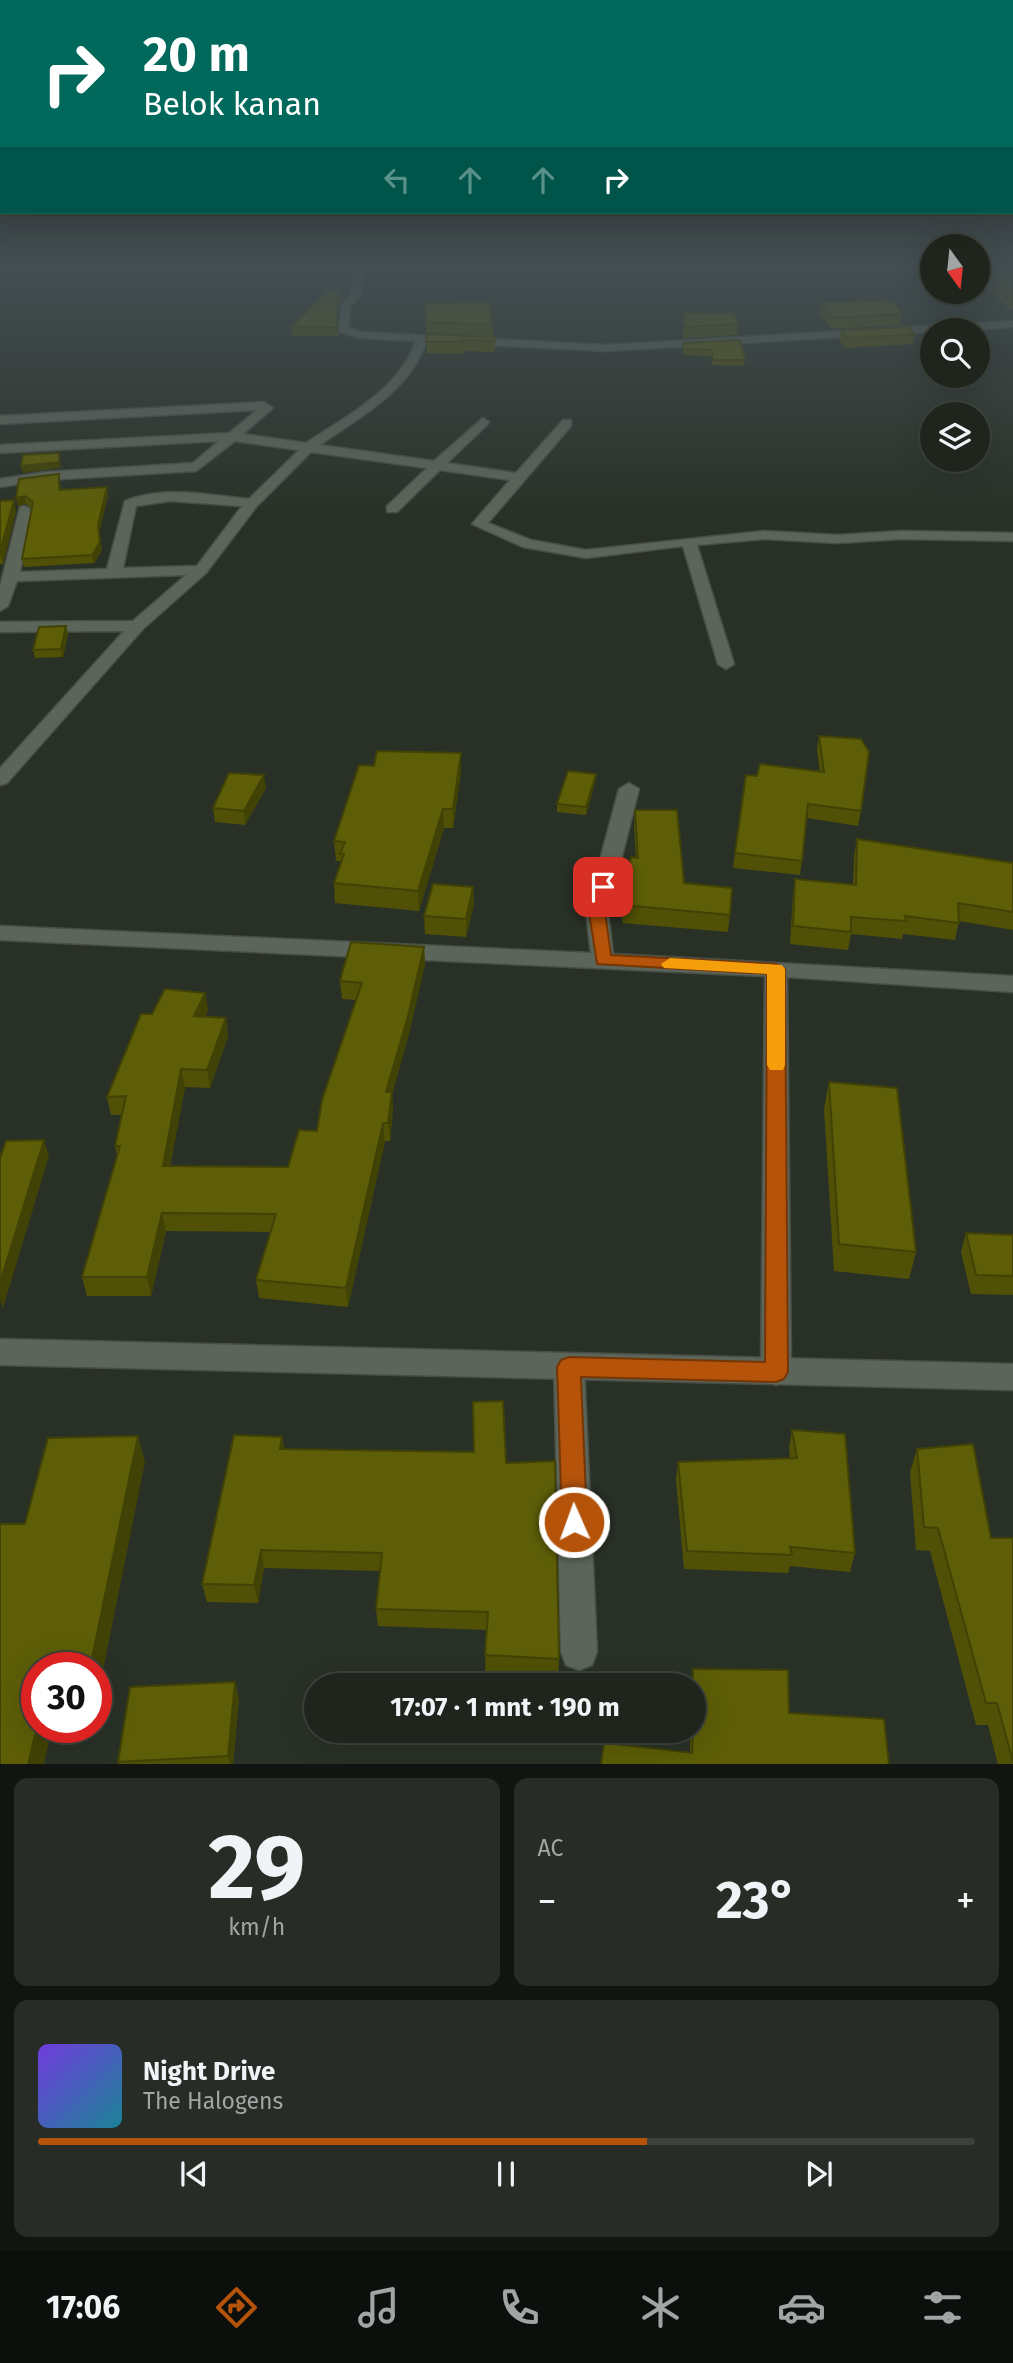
<!DOCTYPE html>
<html lang="id">
<meta charset="utf-8">
<style>
:root{--surface:#1f251d;--page:#272d26;--text:#f1f3f6;--muted:#a1a5a4;--line:#3c423b;--accent:#b45309}
body{margin:0;font-family:"Fira Sans",sans-serif;background:var(--page);color:var(--text);height:100vh;display:flex;flex-direction:column;font-size:26px;white-space:nowrap}
*{box-sizing:border-box;margin:0}
p{font-size:23px;color:var(--muted)}
.icon{flex:none;width:38px;height:38px;fill:none;stroke:currentColor;stroke-width:2;stroke-linecap:round;stroke-linejoin:round}
.map{position:relative;height:1764px;overflow:hidden}
.side{display:flex;flex-direction:column;gap:14px;padding:14px;background:#111410;flex:1}
.side>*{flex:none}
.hud{position:absolute;left:0px;top:0px;width:1013px;height:214px;box-shadow:0 7px 28px #0002,0 0 0 2px var(--line);background:#00695c;color:#fff;overflow:hidden}
.needle{width:46px;rotate:165deg}
.tools{position:absolute;left:920px;top:234px;display:grid;gap:14px}
.tools a{display:grid;place-items:center;width:70px;height:70px;border-radius:50%;background:var(--surface);box-shadow:0 7px 28px #0002,0 0 0 2px var(--line);font-size:35px}
.speed{position:absolute;left:21px;top:1652px;display:flex;gap:14px;font-size:35px;font-weight:700;text-align:center}
.speed>*{display:grid;place-content:center;width:91px;height:91px;border-radius:50%;background:var(--surface);box-shadow:0 7px 28px #0002,0 0 0 2px var(--line);line-height:1}
.speed .limit{border:10px solid #d22;background:#fff;color:#111}
.pin{position:absolute;display:grid;place-items:center;width:60px;height:60px;color:#fff;margin:-30px;border-radius:14px;box-shadow:0 4px 10px #0006}
.me{position:absolute;width:77px;margin:-38px;rotate:358deg;stroke-linejoin:round;filter:drop-shadow(0 0 5px #0008)}
.turn{display:flex;align-items:center;gap:24px;height:147px;padding:0 28px;font-size:32px}
.turn .icon{width:91px;height:91px;stroke-width:2.5}
.turn b{display:block;font-size:49px;line-height:60px}
.lanes{display:flex;align-items:center;height:66px;padding:0 28px;background:#0003;justify-content:center;gap:35px;direction:ltr}
.lanes .off{opacity:.35}
.big{font-size:52px;font-weight:700;line-height:1.1}
.side .tile{flex:1;display:flex;flex-direction:column;justify-content:center;gap:10px;min-width:0;padding:0 24px;border-radius:14px;background:var(--page)}
.side .dial{align-items:center;gap:0}
.dial b{font-size:91px;line-height:1}
.song{display:flex;align-items:center;gap:21px}
.cover{width:84px;height:84px;border-radius:10px;background:linear-gradient(135deg,hsl(260 70% 55%),hsl(190 70% 35%))}
.played{height:7px;border-radius:4px;background:linear-gradient(90deg,var(--accent) 65%,var(--line) 65%)}
.keys{display:flex;justify-content:space-around;direction:ltr}
.heat{display:flex;justify-content:space-between;align-items:center;font-size:38px;direction:ltr}
.side .tiles{flex:1;display:grid;gap:14px;grid-template-columns:1fr 1fr}
.tile:last-child{grid-column:span 2}
.trip{position:absolute;left:304px;top:1673px;width:402px;height:70px;border-radius:35px;background:var(--surface);box-shadow:0 7px 28px #0002,0 0 0 2px var(--line);font-weight:700;line-height:70px;text-align:center}
.tab-bar{display:flex;height:112px;justify-content:space-around;align-items:center;background:#0c0f0c;color:var(--muted)}
.tab-bar .icon{width:49px;height:49px}
.tab-bar .active{color:var(--accent)}
.tab-bar b{font-size:32px;color:var(--text)}
.map>svg:first-child{display:block}
.lines{fill:none;stroke-linecap:round;stroke-linejoin:round}
.street-casing{stroke:#474e46;stroke-width:3}
.secondary-casing{stroke:#474e46;stroke-width:3}
.street{fill:#5c6559;fill-rule:evenodd}
.secondary{fill:#5c6559;fill-rule:evenodd}
.wall{fill:#505106}
.shaded-wall{fill:#414205}
.building{fill:#5d5e07;stroke:#414205;stroke-width:2}
.route{fill:#b45309;stroke:#753606;stroke-width:2}
.slow{fill:#f59e0b}
</style>
<div class="map">
<svg width="1013" height="1765" viewBox="0 0 1013 1765">
<rect width="100%" height="100%" fill="#293127"/>
<g class="lines">
<defs>
<g id="street">
<path d="M353,268H363L362,293L351,306L348,327L360,332L606,345L1013,321V327L606,351L426,342C411,390 359,418 320,445L434,461L483,418L489,422L487,425L447,463L516,473L563,420H571V426L488,523L531,540L586,550L764,531L838,535L901,531L1013,533V541L901,539L838,543L764,539L697,545L734,664L726,669L718,664L683,546L586,558L523,547L472,524L510,480L440,470L397,512H387V506L427,468L311,452L257,506L206,573L143,629L7,783L0,785V768L124,631L0,632V622L133,621L186,575L17,581L8,606L0,611V586L20,507L25,506L32,510L20,572L107,569L125,501C163,485 209,495 249,499L299,450L235,441L196,471L45,480L0,487V479L45,472L193,463L219,441L0,453V445L229,433L257,410L0,424V416L264,402L273,408L243,434L306,443C345,417 400,389 416,341L358,338L339,331L341,306L352,293ZM170,501L242,506L197,566L123,568L136,506Z"/>
<polygon points="629,783 639,789 608,912 613,954 1013,976 1013,992 787,977 791,1372 787,1381 776,1385 765,1381 761,1372 765,976 0,940 0,926 591,953 586,912 619,789"/>
<polygon points="569,1354 580,1358 584,1367 597,1652 592,1665 579,1670 566,1665 561,1652 554,1367 558,1358"/>
</g>
<polygon id="secondary" points="0,1339 1013,1364 1013,1390 0,1365"/>
</defs>
<use href="#street" class="street-casing"/>
<use href="#secondary" class="secondary-casing"/>
<use href="#street" class="street"/>
<use href="#secondary" class="secondary"/>
</g>
<g class="wall">
<polygon points="994,268 1013,268 1013,310 1011,310 978,279 979,273 996,273"/>
<polygon points="342,291 343,300 338,306 337,324 339,336 292,336 291,327"/>
<polygon points="821,302 902,314 900,325 831,329 819,313"/>
<polygon points="425,303 493,325 493,336 426,333"/>
<polygon points="684,312 738,324 737,335 683,338"/>
<polygon points="841,330 915,335 913,344 845,348 839,340"/>
<polygon points="427,334 495,341 495,352 463,351 463,354 427,353"/>
<polygon points="740,340 745,360 744,366 712,365 711,356 683,355 683,343"/>
<polygon points="59,474 61,490 108,495 99,533 102,550 94,563 24,567 22,559 32,508 26,504 18,506 16,498"/>
<polygon points="0,501 16,511 3,564 0,564"/>
<polygon points="66,626 68,634 63,657 35,658 33,650"/>
<polygon points="819,736 861,811 858,826 807,818 800,875 733,868 735,853 820,772 817,750"/>
<polygon points="461,772 453,828 444,828 419,911 335,903 334,883 341,861 336,861 334,841"/>
<polygon points="596,774 595,782 586,815 557,812 557,804"/>
<polygon points="266,788 245,825 215,822 213,808"/>
<polygon points="635,810 684,883 732,888 728,932 622,923 623,905 636,858 634,826"/>
<polygon points="857,839 1013,863 1013,930 959,921 955,940 903,934 902,939 851,934 848,950 790,944 793,896 795,879 853,885 854,856"/>
<polygon points="473,887 474,904 466,937 425,934 424,916"/>
<polygon points="424,947 425,964 409,1034 392,1094 393,1110 390,1141 385,1141 348,1307 259,1298 256,1280 270,1232 166,1231 151,1296 87,1296 82,1277 117,1155 115,1146 122,1115 111,1115 107,1097 152,1014 205,993 208,1010 205,1017 226,1018 228,1036 210,1088 185,1087 170,1166 288,1167 317,1131 356,1000 342,999 340,981"/>
<polygon points="829,1082 916,1252 909,1279 834,1271 824,1109"/>
<polygon points="966,1233 1013,1235 1013,1295 971,1294 961,1252"/>
<polygon points="792,1430 855,1553 850,1572 790,1566 788,1573 684,1569 676,1480 678,1462 790,1458 789,1448"/>
<polygon points="282,1437 284,1449 506,1463 559,1659 558,1677 485,1673 486,1630 378,1626 376,1609 380,1571 264,1568 258,1603 207,1602 202,1584"/>
<polygon points="917,1449 991,1538 1013,1538 1013,1765 998,1765 988,1725 976,1725 930,1551 916,1550 910,1472"/>
<polygon points="693,1669 789,1713 889,1765 690,1753 690,1731 695,1731 695,1685 691,1685"/>
<polygon points="235,1682 239,1699 233,1765 119,1765 118,1762"/>
</g>
<g class="shaded-wall">
<polygon points="342,291 343,300 338,306 337,327 336,322 338,297"/>
<polygon points="59,453 61,468 23,473 21,466"/>
<polygon points="107,487 108,495 99,533 102,550 94,563 92,555 98,525"/>
<polygon points="25,496 26,504 18,506 16,498"/>
<polygon points="14,500 16,511 3,564 0,552"/>
<polygon points="66,626 68,634 63,657 61,649"/>
<polygon points="461,753 461,772 453,828 453,809"/>
<polygon points="596,774 595,782 586,815 586,807"/>
<polygon points="264,775 266,788 245,825 244,811"/>
<polygon points="443,809 444,828 419,911 418,891"/>
<polygon points="473,887 474,904 466,937 466,919"/>
<polygon points="424,947 425,964 409,1034 392,1094 393,1110 390,1141 386,1092"/>
<polygon points="205,993 208,1010 197,1034 194,1016"/>
<polygon points="226,1018 228,1036 210,1088 207,1070"/>
<polygon points="181,1069 185,1087 167,1184 163,1166"/>
<polygon points="383,1123 385,1141 348,1307 346,1288"/>
<polygon points="44,1140 49,1156 3,1308 0,1300 0,1283"/>
<polygon points="162,1213 166,1231 151,1296 147,1277"/>
<polygon points="138,1436 145,1462 96,1705 96,1668 90,1668"/>
<polygon points="282,1437 285,1456 280,1449"/>
<polygon points="261,1550 264,1568 258,1603 254,1585"/>
<polygon points="235,1682 239,1699 233,1765 230,1765 228,1756"/>
<polygon points="37,1727 52,1727 44,1765 28,1765"/>
</g>
<g class="building">
<polygon points="998,268 1013,268 1013,304 979,273 1000,273"/>
<polygon points="328,290 342,291 338,297 336,322 338,327 291,327"/>
<polygon points="893,301 902,314 833,318 821,302"/>
<polygon points="489,302 493,325 426,322 425,303"/>
<polygon points="684,312 735,313 738,324 684,327"/>
<polygon points="909,327 915,335 847,338 841,330"/>
<polygon points="427,334 495,337 495,341 463,340 463,342 426,342"/>
<polygon points="740,340 745,360 713,360 712,350 683,349 683,343"/>
<polygon points="59,453 59,462 21,466 23,455"/>
<polygon points="59,474 59,490 107,487 98,525 100,542 92,555 22,559 33,502 25,496 16,498 19,479"/>
<polygon points="14,500 0,552 0,501"/>
<polygon points="66,626 61,649 33,650 39,627"/>
<polygon points="819,736 861,739 869,752 861,811 808,804 802,861 735,853 746,775 757,776 760,764 824,772"/>
<polygon points="377,751 461,753 453,809 443,809 418,891 334,883 344,854 340,854 345,842 334,841 359,765 374,766"/>
<polygon points="568,771 596,774 586,807 557,804"/>
<polygon points="229,773 264,775 244,811 213,808"/>
<polygon points="635,810 677,810 684,883 732,888 730,915 623,905 631,857 638,858"/>
<polygon points="857,839 1013,863 1013,912 958,903 959,923 905,916 906,921 851,917 851,932 793,926 795,879 856,885"/>
<polygon points="433,884 473,887 466,919 424,916"/>
<polygon points="351,942 424,947 408,1016 386,1092 392,1092 388,1123 383,1123 346,1288 256,1280 276,1214 162,1213 147,1277 82,1277 120,1146 115,1146 126,1096 107,1097 141,1014 152,1014 165,989 205,993 194,1016 226,1018 207,1070 181,1069 163,1166 288,1167 299,1130 317,1131 322,1100 362,983 340,981"/>
<polygon points="829,1082 897,1088 916,1252 839,1244"/>
<polygon points="44,1140 0,1283 0,1158 6,1141"/>
<polygon points="966,1233 1013,1235 1013,1276 976,1275"/>
<polygon points="503,1401 506,1463 555,1461 559,1659 485,1655 488,1612 376,1609 382,1553 261,1550 254,1585 202,1584 234,1435 282,1437 280,1449 474,1452 473,1402"/>
<polygon points="792,1430 845,1434 855,1553 790,1547 792,1555 687,1551 678,1462 797,1458"/>
<polygon points="138,1436 90,1668 37,1668 37,1726 28,1765 0,1765 0,1524 25,1524 48,1438"/>
<polygon points="973,1444 991,1538 1013,1538 1013,1762 997,1703 986,1703 938,1528 924,1527 917,1449"/>
<polygon points="693,1669 788,1670 789,1713 884,1719 889,1765 601,1765 604,1743 692,1753 693,1731 695,1731 695,1685 693,1685"/>
<polygon points="235,1682 228,1756 118,1762 130,1687"/>
</g>
<linearGradient id="sky" x2="0" y2="1"><stop stop-color="#171b15"/><stop offset="0.52" stop-color="#434e52"/><stop offset="1" stop-color="#434e52" stop-opacity="0"/></linearGradient>
<rect width="1013" height="515" fill="url(#sky)"/>
<polygon class="route" points="603,882 611,887 605,912 611,955 776,964 785,969 788,1372 784,1379 776,1382 581,1377 587,1522 583,1531 574,1534 565,1531 562,1522 557,1367 561,1360 569,1357 765,1362 767,974 597,964 589,912 595,887"/>
<polygon class="slow" points="670,958 782,965 785,969 785,1065 783,1070 770,1070 767,1065 767,974 664,968 661,964"/>
</svg>
<div class="tools">
<a><svg class="needle" viewBox="-14 -14 28 28"><path d="M0-13l5 13h-10z" fill="#e53935"/><path d="M0 13l5-13h-10z" fill="#a1a5a4"/></svg></a>
<a><svg class="icon" aria-label="search" viewBox="0 0 24 24"><circle cx="10" cy="10" r="6"/><path d="M15 15l6 6"/></svg></a>
<a><svg class="icon" aria-label="layers" viewBox="0 0 24 24"><path d="M12 4l9 5-9 5-9-5zM3 14l9 5 9-5"/></svg></a>
</div>
<div class="speed"><div class="limit">30</div></div>
<div class="pin" style="left:603px;top:887px;background:#d93025"><svg class="icon" aria-label="arrive" viewBox="0 0 24 24"><path d="M6 21V4h12l-3 4 3 4H6"/></svg></div>
<svg class="me" style="left:574px;top:1522px" viewBox="-20 -20 40 40"><circle r="17" fill="#b45309" stroke="#fff" stroke-width="3"/><path d="M0-11L8 9 0 5-8 9z" fill="#fff"/></svg>
<div class="trip">17:07 · 1 mnt · 190 m</div>
<div class="hud">
<div class="turn"><svg class="icon" aria-label="right" viewBox="0 0 24 24"><path d="M7 20v-9h11M14 6l5 5-5 5"/></svg><div><b>20 m</b>Belok kanan</div></div>
<div class="lanes"><svg class="icon off" aria-label="left" viewBox="0 0 24 24"><path d="M17 20v-9H6M10 6l-5 5 5 5"/></svg><svg class="icon off" aria-label="ahead" viewBox="0 0 24 24"><path d="M12 20V5M6 11l6-6 6 6"/></svg><svg class="icon off" aria-label="ahead" viewBox="0 0 24 24"><path d="M12 20V5M6 11l6-6 6 6"/></svg><svg class="icon" aria-label="right" viewBox="0 0 24 24"><path d="M7 20v-9h11M14 6l5 5-5 5"/></svg></div>
</div>
</div>
<section class="side">
<div class="tiles">
<div class="tile dial"><b>29</b><p>km/h</p></div>
<div class="tile"><p>AC</p>
<div class="heat"><a>−</a><b class="big">23°</b><a>+</a></div>
</div>
<div class="tile">
<div class="song"><i class="cover"></i><div><b>Night Drive</b><p>The Halogens</p></div></div>
<div class="played"></div>
<div class="keys"><svg class="icon" aria-label="previous" viewBox="0 0 24 24"><path d="M18 5L8 12l10 7zM5 5v14"/></svg><svg class="icon" aria-label="pause" viewBox="0 0 24 24"><path d="M8 5v14M16 5v14"/></svg><svg class="icon" aria-label="next" viewBox="0 0 24 24"><path d="M6 5l10 7-10 7zM19 5v14"/></svg></div>
</div>
</div>
</section>
<nav class="tab-bar">
<b>17:06</b>
<svg class="icon active" aria-label="directions" viewBox="0 0 24 24"><path d="M12 3l9 9-9 9-9-9zM9 14v-3h6M13 9l2 2-2 2"/></svg>
<svg class="icon" aria-label="music" viewBox="0 0 24 24"><path d="M9 18V5l10-2v13"/><circle cx="6" cy="18" r="3"/><circle cx="16" cy="16" r="3"/></svg>
<svg class="icon" aria-label="phone" viewBox="0 0 24 24"><path d="M5 4h4l2 5-3 2q2 4 5 5l2-3 5 2v4C11 20 4 13 5 4z"/></svg>
<svg class="icon" aria-label="climate" viewBox="0 0 24 24"><path d="M12 3v18M4 7l16 10M4 17L20 7"/></svg>
<svg class="icon" aria-label="car" viewBox="0 0 24 24"><path d="M5 17H2v-5l4-1 3-4h7l3 4 3 1v5h-3M9 17h6M6 11h13"/><circle cx="7" cy="17" r="2"/><circle cx="17" cy="17" r="2"/></svg>
<svg class="icon" aria-label="filters" viewBox="0 0 24 24"><path d="M4 7h16M4 17h16"/><circle cx="9" cy="7" r="2"/><circle cx="15" cy="17" r="2"/></svg>
</nav>
